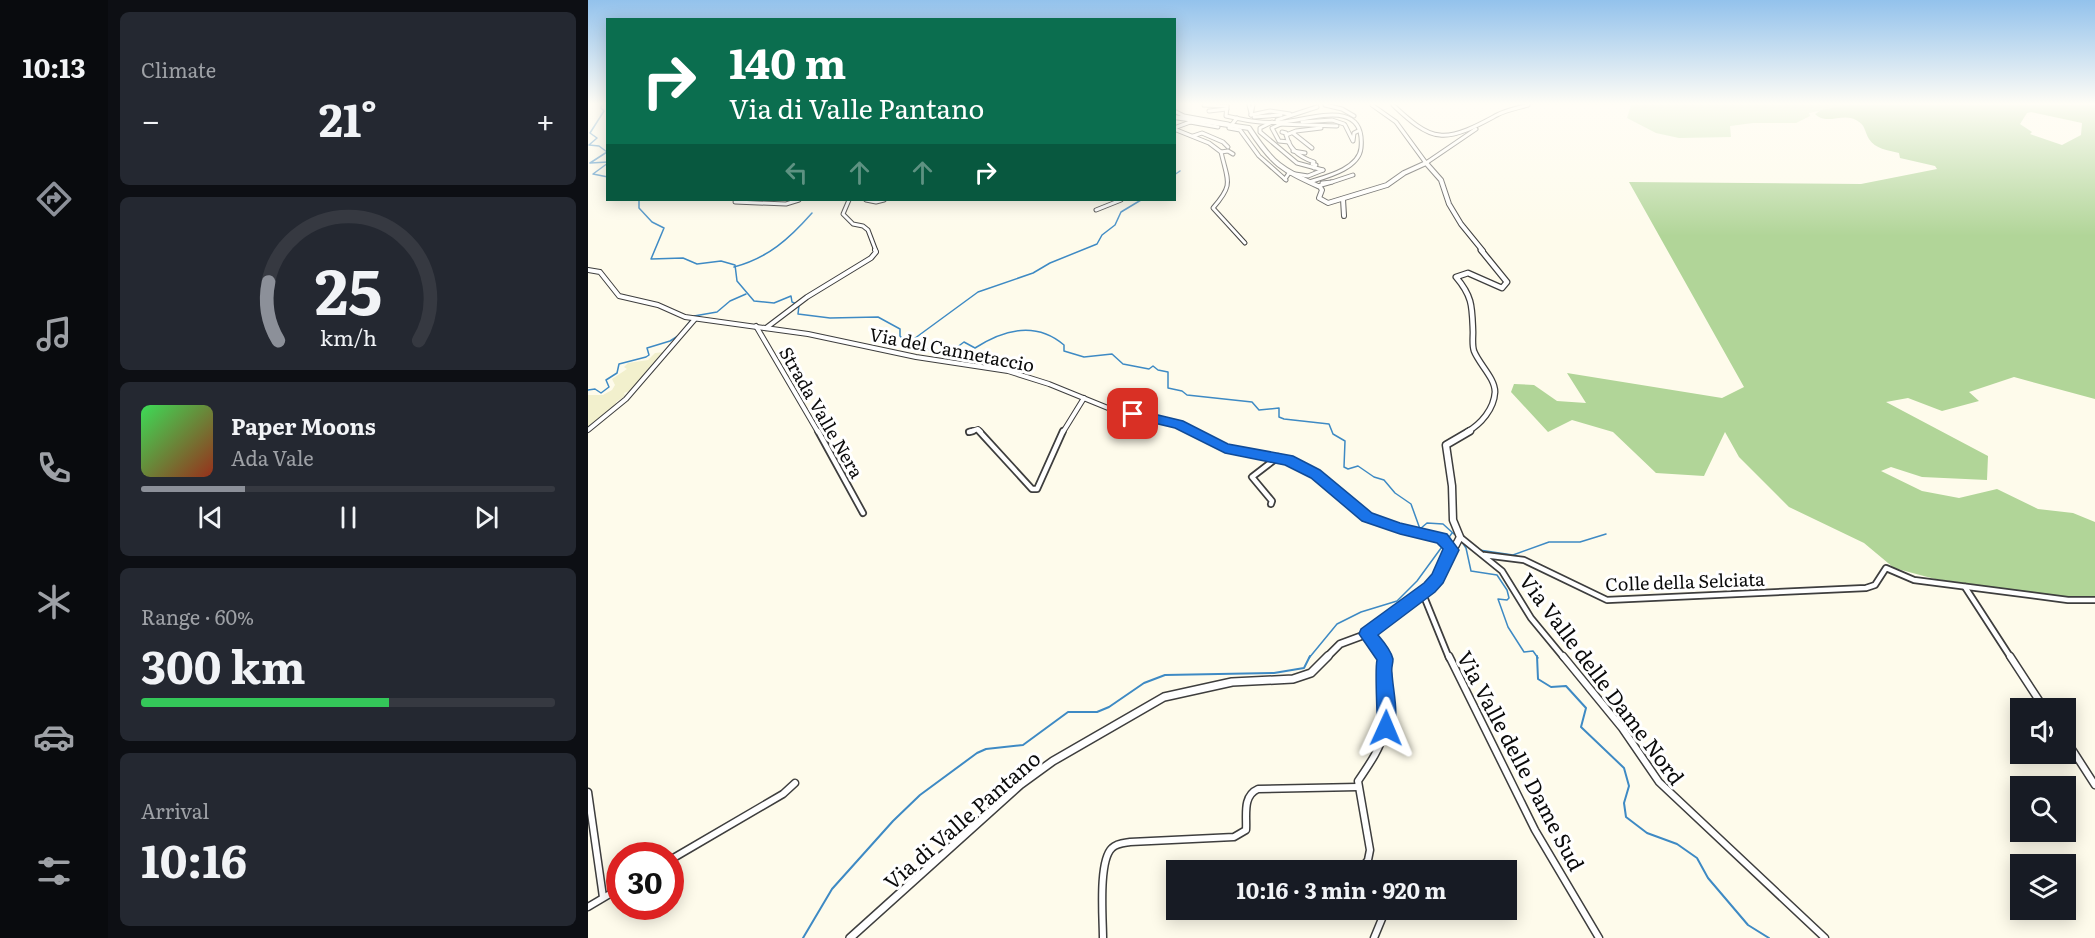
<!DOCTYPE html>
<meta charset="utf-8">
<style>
:root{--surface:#171b24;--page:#242831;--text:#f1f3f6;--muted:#9ea1a6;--line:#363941;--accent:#8c9099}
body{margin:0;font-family:Literata,serif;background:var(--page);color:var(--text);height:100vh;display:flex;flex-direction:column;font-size:22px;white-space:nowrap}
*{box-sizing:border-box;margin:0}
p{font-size:20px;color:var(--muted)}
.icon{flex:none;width:33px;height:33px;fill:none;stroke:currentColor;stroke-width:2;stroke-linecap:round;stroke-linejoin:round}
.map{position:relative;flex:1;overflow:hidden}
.details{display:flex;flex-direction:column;gap:12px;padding:12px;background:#0d0f14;width:480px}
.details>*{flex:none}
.hud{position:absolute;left:18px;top:18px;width:570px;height:183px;border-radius:0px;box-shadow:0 3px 15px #0003;background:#0b6e4f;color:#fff;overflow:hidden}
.fabs{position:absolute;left:1422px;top:698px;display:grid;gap:12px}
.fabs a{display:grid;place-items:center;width:66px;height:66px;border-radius:0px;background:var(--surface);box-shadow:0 3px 15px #0003;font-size:30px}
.speed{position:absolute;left:18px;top:842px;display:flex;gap:12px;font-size:30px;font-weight:700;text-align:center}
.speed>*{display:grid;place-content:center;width:78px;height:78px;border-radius:50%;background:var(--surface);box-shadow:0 3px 15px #0003;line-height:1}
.speed .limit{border:9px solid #d22;background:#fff;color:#111}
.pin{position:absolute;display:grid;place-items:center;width:51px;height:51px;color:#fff;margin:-26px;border-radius:12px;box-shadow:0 3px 9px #0006}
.me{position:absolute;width:66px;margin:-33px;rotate:1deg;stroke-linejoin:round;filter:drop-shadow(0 0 4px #0008)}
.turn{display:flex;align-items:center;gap:21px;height:126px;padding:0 24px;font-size:27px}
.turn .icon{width:78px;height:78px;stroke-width:2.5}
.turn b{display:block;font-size:42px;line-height:51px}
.lanes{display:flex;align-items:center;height:57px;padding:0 24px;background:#0003;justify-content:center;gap:30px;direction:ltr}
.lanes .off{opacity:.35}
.big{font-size:45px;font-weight:700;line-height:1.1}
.details .card{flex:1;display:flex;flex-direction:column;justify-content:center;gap:9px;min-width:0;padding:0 21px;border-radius:9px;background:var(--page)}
.details .dial{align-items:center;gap:0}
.dial svg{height:156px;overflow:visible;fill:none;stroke:var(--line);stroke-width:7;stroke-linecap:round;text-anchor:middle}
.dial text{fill:var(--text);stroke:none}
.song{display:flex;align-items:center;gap:18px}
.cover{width:72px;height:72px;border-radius:9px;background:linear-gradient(135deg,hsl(130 70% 55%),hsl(10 70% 35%))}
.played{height:6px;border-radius:3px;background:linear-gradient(90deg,var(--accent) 25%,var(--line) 25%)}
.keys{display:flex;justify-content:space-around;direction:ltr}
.heat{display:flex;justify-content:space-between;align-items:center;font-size:33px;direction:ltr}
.charge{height:9px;border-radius:4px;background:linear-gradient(90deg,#34c759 60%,var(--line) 0)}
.trip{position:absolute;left:578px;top:860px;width:351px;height:60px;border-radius:0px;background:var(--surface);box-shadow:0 3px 15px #0003;font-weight:700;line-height:60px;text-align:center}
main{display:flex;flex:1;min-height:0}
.tabs{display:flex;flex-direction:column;width:108px;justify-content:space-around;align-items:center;background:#090b0e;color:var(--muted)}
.tabs .icon{width:42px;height:42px}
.tabs .selected{color:var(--accent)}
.tabs b{font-size:27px;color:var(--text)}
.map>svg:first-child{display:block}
.farmland{fill:#f2f0cd}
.green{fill:#cde5b7}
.forest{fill:#b1d598;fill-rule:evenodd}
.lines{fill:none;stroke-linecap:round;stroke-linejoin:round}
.stream-far1{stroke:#3e8ac4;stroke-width:1.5}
.stream{stroke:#3e8ac4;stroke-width:2}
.minor-far3-casing{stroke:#3e3e3e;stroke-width:5}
.minor-far2-casing{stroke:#3e3e3e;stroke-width:6}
.minor-far1-casing{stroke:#3e3e3e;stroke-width:8}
.minor-casing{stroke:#3e3e3e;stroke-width:9}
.tertiary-far3-casing{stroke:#3e3e3e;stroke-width:6}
.tertiary-far2-casing{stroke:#3e3e3e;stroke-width:7}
.tertiary-far1-casing{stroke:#3e3e3e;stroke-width:9}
.tertiary-casing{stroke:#3e3e3e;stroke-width:10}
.minor-far3{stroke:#fff;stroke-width:3}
.minor-far2{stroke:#fff;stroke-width:4}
.minor-far1{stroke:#fff;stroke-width:4.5}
.minor{stroke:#fff;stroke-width:6}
.tertiary-far3{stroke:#fff;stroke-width:4}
.tertiary-far2{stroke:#fff;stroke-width:4.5}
.tertiary-far1{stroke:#fff;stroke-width:6}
.tertiary{stroke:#fff;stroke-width:7}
.route{fill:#1a73e8;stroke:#114b97;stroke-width:1.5}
.labels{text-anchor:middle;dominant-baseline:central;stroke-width:6;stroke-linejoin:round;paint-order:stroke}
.street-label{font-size:18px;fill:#0b0b0b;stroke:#fff}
.near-street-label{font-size:21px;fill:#0b0b0b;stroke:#fff}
</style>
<main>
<nav class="tabs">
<b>10:13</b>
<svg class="icon selected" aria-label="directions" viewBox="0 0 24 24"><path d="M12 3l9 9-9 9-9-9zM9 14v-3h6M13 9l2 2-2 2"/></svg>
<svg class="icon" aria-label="music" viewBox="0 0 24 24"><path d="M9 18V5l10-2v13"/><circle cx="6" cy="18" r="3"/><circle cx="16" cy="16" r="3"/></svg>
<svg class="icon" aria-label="phone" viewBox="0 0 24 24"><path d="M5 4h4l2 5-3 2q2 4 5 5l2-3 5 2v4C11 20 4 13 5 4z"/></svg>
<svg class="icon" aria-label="climate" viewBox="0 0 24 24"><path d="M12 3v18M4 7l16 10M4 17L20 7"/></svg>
<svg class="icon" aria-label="car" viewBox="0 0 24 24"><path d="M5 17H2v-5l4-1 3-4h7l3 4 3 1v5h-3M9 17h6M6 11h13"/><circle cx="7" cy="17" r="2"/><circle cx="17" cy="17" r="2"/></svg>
<svg class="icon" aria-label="filters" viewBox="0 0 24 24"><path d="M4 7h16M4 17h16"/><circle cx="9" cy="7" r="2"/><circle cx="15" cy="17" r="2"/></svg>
</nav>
<section class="details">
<div class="card"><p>Climate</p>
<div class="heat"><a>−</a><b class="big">21°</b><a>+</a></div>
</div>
<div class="card dial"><svg viewBox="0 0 100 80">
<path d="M14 69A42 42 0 1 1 86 69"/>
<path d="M14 69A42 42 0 0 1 9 39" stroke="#8c9099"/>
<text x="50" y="56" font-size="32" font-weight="700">25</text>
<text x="50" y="72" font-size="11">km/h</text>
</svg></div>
<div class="card">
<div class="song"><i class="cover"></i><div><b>Paper Moons</b><p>Ada Vale</p></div></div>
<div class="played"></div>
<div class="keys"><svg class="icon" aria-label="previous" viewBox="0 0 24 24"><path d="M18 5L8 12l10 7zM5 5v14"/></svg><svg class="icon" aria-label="pause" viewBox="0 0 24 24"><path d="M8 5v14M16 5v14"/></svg><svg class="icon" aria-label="next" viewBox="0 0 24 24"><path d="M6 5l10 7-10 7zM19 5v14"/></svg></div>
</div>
<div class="card"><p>Range · 60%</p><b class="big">300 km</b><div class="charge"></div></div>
<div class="card"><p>Arrival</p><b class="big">10:16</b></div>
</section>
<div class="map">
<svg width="1507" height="938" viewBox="0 0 1507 938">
<rect width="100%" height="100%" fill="#fefbeb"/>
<polygon class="farmland" points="76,352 44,390 36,393 37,396 28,402 28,406 0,428 0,395 15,395 24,390 27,385 24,379 39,369 36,367 40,363 60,360 67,353"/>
<polygon class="green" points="1043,105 1261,105 1221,113 1222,116 1208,123 1165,123 1142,126 1143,137 1091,138 1068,133 1039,118"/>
<path class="forest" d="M1261,105H1507V399L1426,377L1381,392L1391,401L1354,411L1320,398L1298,402L1400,456L1399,480L1334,477L1303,467L1293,471L1334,491L1371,498L1409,489L1450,509L1485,513L1507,522V596L1479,597L1347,579L1306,568L1276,543L1201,507L1151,457L1137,432L1116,476L1068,473L1025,432L984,420L960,432L923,392L926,384L946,385L969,401L998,403L979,373L1134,398L1156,387L1041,182L1273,184L1349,169L1347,166L1312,158L1311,153C1300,150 1287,149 1281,139C1276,131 1278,125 1268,120C1254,112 1239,126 1227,114L1233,110ZM1443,112L1494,123L1493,135L1474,145L1442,134L1444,132L1432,124L1439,113Z"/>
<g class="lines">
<g class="stream-far1">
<polyline points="14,105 13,108 16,111 2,133 9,138 1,145 11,146 19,152 2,163 20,162"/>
<polyline points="20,163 5,174 20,177"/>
<polyline points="586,175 592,171"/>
<path d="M51,200V208L64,222L76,228L63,259L95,258L109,264L133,261L147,265L149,281L166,301L186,303L203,296L204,302L211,305L210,314L242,318L290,317L312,329V336L323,347L357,352L364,351L376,342L387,348C415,330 448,321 476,345V351L496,357L524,354L535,364L561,369L565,366L570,370L580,372V388L594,391L599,395L664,402L671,410L691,408V417L696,419L741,424L745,434L757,441L756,467L760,469L770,466L786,477L796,480L807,493L823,504L832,529L839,523L855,524L866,534"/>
<path d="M146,267C180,258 201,239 224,213"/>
<polyline points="106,316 129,312 142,301 158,294"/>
<polyline points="97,328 103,320"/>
<polyline points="319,344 390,292 445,273 462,263 509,244 514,235 527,225 533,212 553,200"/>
<polyline points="0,390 7,389 13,393 21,387 18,380 29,373 31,364 58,357 61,355 59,348 82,341 90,336"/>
<polyline points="859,540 864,533"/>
<polyline points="874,542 878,548 883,571 909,575 919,590 921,598 919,600 910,599 920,627 936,652 945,651 950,658"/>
<polyline points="891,550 925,555 961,542 992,542 1018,534"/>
<polyline points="721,658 749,624 773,612 809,601 829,581 856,544"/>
</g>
<g class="stream">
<polyline points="949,656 950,679 963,687 978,686 998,708 993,727 1036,768 1041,786 1036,803 1038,817 1059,833 1089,844 1109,858 1120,878 1160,925 1181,938"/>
<polyline points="215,938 244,889 305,821 332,795 389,753 398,749 435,745 480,712 509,712 521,707 556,683 577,675 686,673 716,668 722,656"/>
</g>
<defs>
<g id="minor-far3">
<polyline points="616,105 639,106"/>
<polyline points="661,105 663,113"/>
<polyline points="737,105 754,109 766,116"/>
<polyline points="784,105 808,122 838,163 888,129"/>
<path d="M805,105C817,116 835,134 852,135C870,137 894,123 909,115C918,110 930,108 940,105"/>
<path d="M639,106L638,116C656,120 675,124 694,122C722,120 778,97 773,148C771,169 737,177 721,182"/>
<polyline points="586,111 596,116 640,124"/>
<polyline points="621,111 639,109"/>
<polyline points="663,115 682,111 702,114"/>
<polyline points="663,115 665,105"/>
<polyline points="666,117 693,115"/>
<polyline points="649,118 641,128 652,130 671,156 698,180"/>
<polyline points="689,120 729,107"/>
<polyline points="602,122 630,127"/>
<polyline points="684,122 672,128 672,132 709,163 735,170"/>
<polyline points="714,122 744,120 756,124"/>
<polyline points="690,124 749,126"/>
<polyline points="693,124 684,128 691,141 701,142"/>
<polyline points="757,125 765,141 766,133 770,131"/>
<polyline points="586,128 605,121"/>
<path d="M586,129L621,143L633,152C640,182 646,184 625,208L657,243"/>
<path d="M694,132L698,133C700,149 711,157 726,162L724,164L728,165L726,168"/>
<polyline points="705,133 724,148"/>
<polyline points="698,135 708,131 733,128"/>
<polyline points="605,136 614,133 635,142 640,147"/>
<polyline points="705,151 717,153"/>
<polyline points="633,152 640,151 645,154"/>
<polyline points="697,179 701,173 720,176 735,170"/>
<polyline points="744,182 765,175"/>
<polyline points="730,186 744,182 734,183 736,184"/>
<polyline points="261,200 255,214 265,224 275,226 280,230 288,251"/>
<polyline points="278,200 288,202 296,200"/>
<polyline points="147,202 198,204 211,200"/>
<polyline points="508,210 533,200"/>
</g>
<g id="minor-far2">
<polyline points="0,270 12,272 31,296 70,305 97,317 220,334 328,357 420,371 461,384 520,408 591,424 607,432"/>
<polyline points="168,326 230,432"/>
<polyline points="178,328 219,297 283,258 288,252 287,250"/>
<polyline points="0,430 38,399 107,319"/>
<polyline points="381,432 390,429 393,432"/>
<polyline points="475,432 496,398"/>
</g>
<g id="minor-far1">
<polyline points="230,431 275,513"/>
<polyline points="391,431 444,489 449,489 475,431"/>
<polyline points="604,431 637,448 700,460 728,474 779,517 812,529 854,538 863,550"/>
<polyline points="381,432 385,431"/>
<polyline points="683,504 684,501 664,477 690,457"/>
<polyline points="872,537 914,571 943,618 976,658"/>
<polyline points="896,555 936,560 1019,600 1278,588 1287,585 1298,568 1326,580 1480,600 1507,600"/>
<polyline points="1377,587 1423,658"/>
<polyline points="835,594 861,658"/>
<polyline points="779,634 796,658"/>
</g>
<g id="minor">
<polyline points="861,656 947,830 1011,938"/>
<polyline points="975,656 1034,728 1071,782 1237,938"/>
<polyline points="1422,656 1456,708"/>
<polyline points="1478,740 1507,785"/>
<polyline points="0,792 15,897"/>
<polyline points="82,860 195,794 207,783"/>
<path d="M772,870L780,860L782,850L770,781C798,740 802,730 796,679C795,672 798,663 795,656"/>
<polyline points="0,907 32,888"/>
<path d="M515,938C515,919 510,861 524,848C529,843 536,843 542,842L646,837L658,830C659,816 654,796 670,789L770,787"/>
<polyline points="786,938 798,909"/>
</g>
<g id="tertiary-far3">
<path d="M586,117L661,128C685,165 693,169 732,187L734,190L731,198L740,203L799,185L816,173L838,163L853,180L861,204L873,224L895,251"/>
<polyline points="755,199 756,216"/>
</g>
<path id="tertiary-far2" d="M879,432C893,424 906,409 907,392C907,378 891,364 886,351C884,345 885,338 885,332C884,307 885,297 868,277L880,273L914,288L919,282L893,250"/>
<polyline id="tertiary-far1" points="738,658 752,644 779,634 835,594 850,579 872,537 865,520 864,486 858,445 882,431"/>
<polyline id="tertiary" points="262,938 432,785 465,761 576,697 644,682 705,679 723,673 740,656"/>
</defs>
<use href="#minor-far3" class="minor-far3-casing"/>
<use href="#minor-far2" class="minor-far2-casing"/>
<use href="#minor-far1" class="minor-far1-casing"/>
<use href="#minor" class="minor-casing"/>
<use href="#tertiary-far3" class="tertiary-far3-casing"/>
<use href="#tertiary-far2" class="tertiary-far2-casing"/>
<use href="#tertiary-far1" class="tertiary-far1-casing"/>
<use href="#tertiary" class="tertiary-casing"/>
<use href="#minor-far3" class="minor-far3"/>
<use href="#minor-far2" class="minor-far2"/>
<use href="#minor-far1" class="minor-far1"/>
<use href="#minor" class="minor"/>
<use href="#tertiary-far3" class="tertiary-far3"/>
<use href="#tertiary-far2" class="tertiary-far2"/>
<use href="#tertiary-far1" class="tertiary-far1"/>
<use href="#tertiary" class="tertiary"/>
</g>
<linearGradient id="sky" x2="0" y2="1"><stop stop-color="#93c2ec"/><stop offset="0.44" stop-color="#fffdf6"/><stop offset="1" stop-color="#fffdf6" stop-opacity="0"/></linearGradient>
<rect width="1507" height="236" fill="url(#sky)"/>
<path class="route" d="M545,409L595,421L640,444L705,456L732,470L784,513L812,523L859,534L871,550L855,583L847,592L790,635C796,642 803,650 805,659C805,664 803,668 804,673C805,692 812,715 804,734L798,736L791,734C789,728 787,668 789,660L771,634L773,629L836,583L844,574L855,549L849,543L812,534L774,521L723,478L697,465L637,453L587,428L541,417L539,414L541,410Z"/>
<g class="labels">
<g class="street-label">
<text transform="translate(364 349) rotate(11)">Via del Cannetaccio</text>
<text transform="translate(234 412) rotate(60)">Strada Valle Nera</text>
<text transform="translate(1097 581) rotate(-2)">Colle della Selciata</text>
</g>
<g class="near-street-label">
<text transform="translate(1015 678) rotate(53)">Via Valle delle Dame Nord</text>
<text transform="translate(934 760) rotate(62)">Via Valle delle Dame Sud</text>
<text transform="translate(373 819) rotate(-41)">Via di Valle Pantano</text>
</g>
</g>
</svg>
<div class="fabs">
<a><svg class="icon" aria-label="sound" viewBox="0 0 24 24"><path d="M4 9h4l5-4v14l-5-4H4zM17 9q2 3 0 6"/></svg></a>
<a><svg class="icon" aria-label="search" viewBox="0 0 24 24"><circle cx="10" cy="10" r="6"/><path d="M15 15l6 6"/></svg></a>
<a><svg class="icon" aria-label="layers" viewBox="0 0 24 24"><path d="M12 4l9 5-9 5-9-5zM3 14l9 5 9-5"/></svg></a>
</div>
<div class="speed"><div class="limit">30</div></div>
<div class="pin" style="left:545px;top:414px;background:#d93025"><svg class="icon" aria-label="arrive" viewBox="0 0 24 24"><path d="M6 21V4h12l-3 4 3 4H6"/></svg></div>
<svg class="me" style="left:798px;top:728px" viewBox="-20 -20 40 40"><path d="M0-17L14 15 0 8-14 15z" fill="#1a73e8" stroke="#fff" stroke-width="4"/></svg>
<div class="trip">10:16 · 3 min · 920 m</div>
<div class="hud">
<div class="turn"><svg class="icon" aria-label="right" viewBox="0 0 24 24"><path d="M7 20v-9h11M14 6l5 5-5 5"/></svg><div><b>140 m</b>Via di Valle Pantano</div></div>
<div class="lanes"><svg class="icon off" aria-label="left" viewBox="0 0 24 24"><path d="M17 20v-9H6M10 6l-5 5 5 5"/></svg><svg class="icon off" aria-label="ahead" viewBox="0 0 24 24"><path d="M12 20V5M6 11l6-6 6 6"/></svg><svg class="icon off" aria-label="ahead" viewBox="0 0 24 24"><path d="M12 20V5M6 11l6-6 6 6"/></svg><svg class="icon" aria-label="right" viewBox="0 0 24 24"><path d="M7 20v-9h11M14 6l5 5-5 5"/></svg></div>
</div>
</div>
</main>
